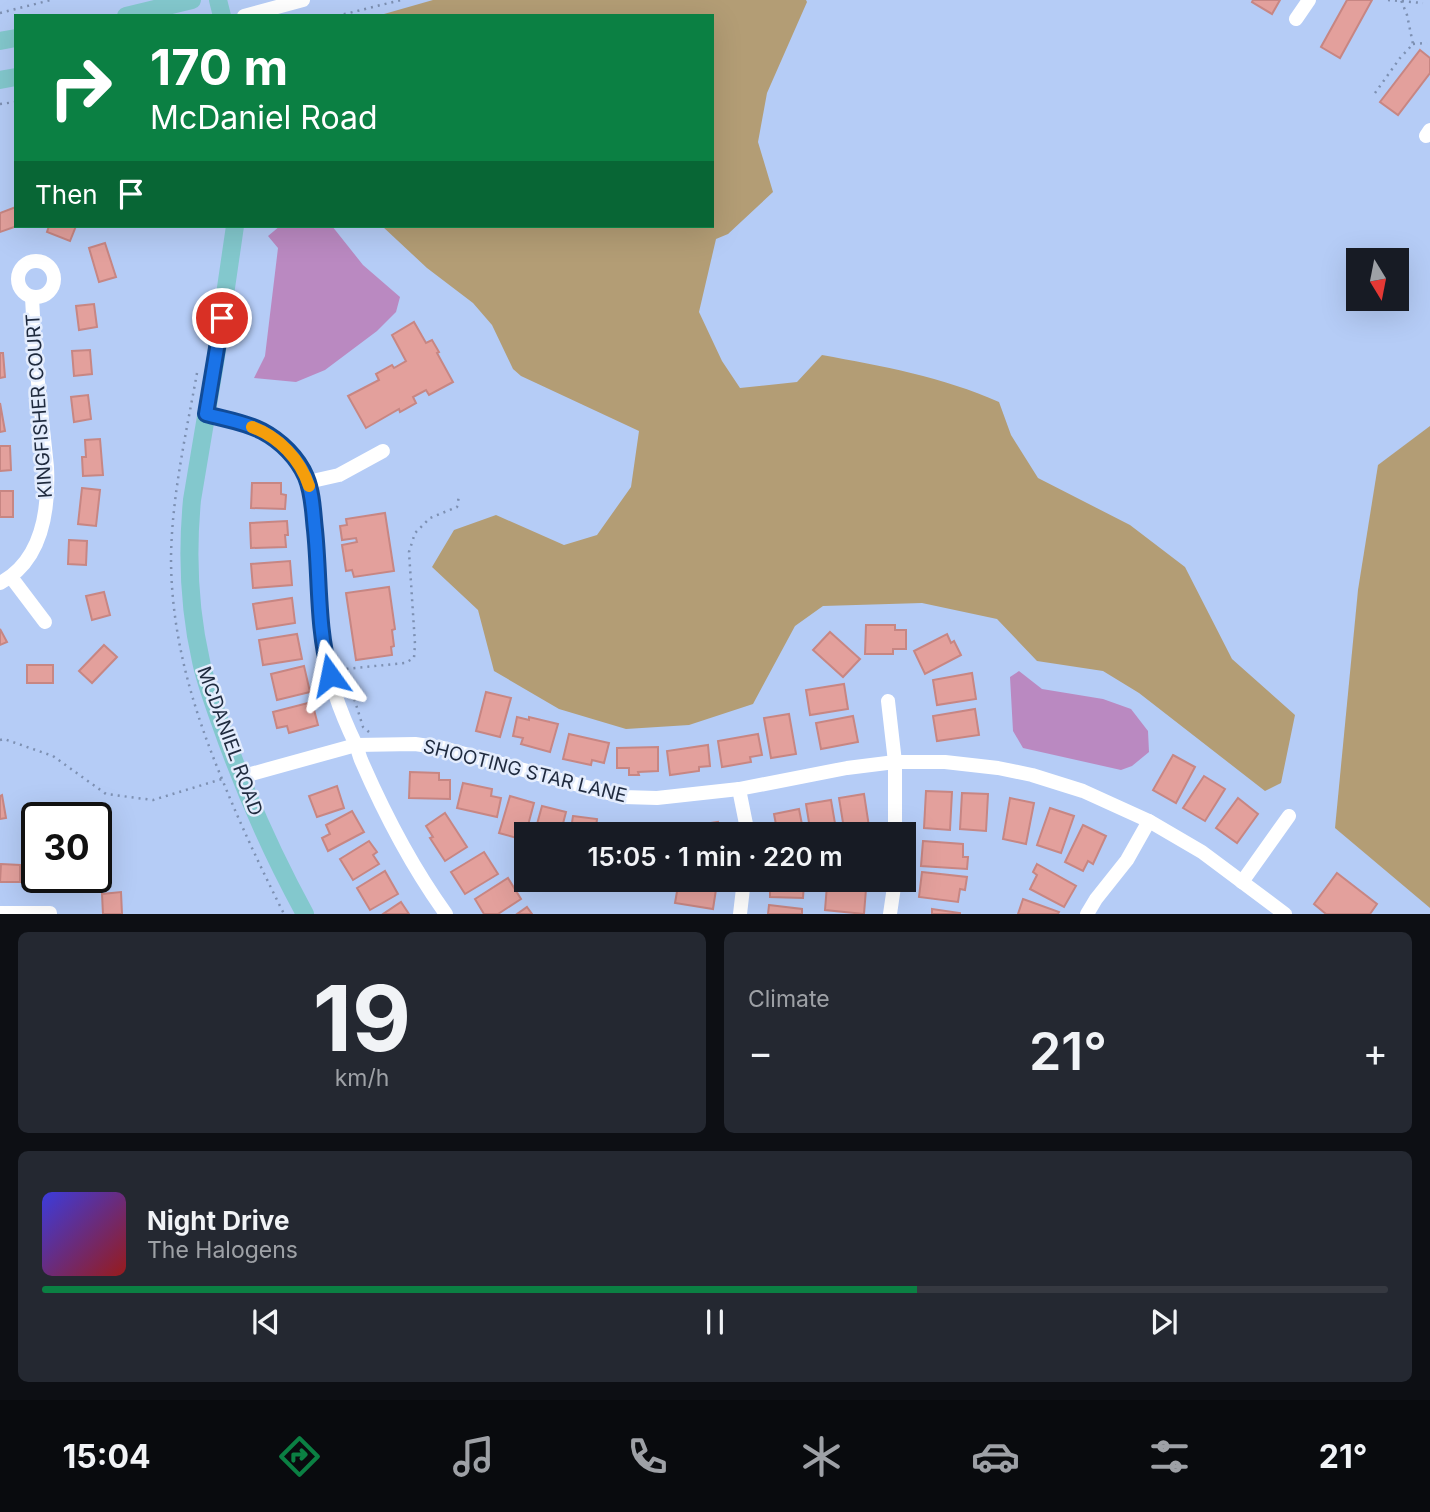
<!DOCTYPE html>
<meta charset="utf-8">
<style>
:root{--surface:#171b24;--page:#242831;--text:#f1f3f6;--muted:#9ea1a6;--line:#363941;--accent:#0b8043}
body{margin:0;font-family:Inter,sans-serif;background:var(--page);color:var(--text);height:100vh;display:flex;flex-direction:column;font-size:26px;white-space:nowrap}
*{box-sizing:border-box;margin:0}
p{font-size:23px;color:var(--muted)}
.icon{flex:none;width:38px;height:38px;fill:none;stroke:currentColor;stroke-width:2;stroke-linecap:round;stroke-linejoin:round}
.map{position:relative;height:914px;overflow:hidden}
.side{display:flex;flex-direction:column;gap:18px;padding:18px;background:#0d0f14;flex:1}
.side>*{flex:none}
.hud{position:absolute;left:14px;top:14px;width:700px;height:214px;border-radius:0px;box-shadow:0 7px 28px #0002;background:#0b8043;color:#fff;overflow:hidden}
.needle{width:46px;rotate:170deg}
.buttons{position:absolute;left:1346px;top:248px;display:grid;gap:14px}
.buttons a{display:grid;place-items:center;width:63px;height:63px;border-radius:0px;background:var(--surface);box-shadow:0 7px 28px #0002;font-size:35px}
.speed{position:absolute;left:21px;top:802px;display:flex;gap:14px;font-size:35px;font-weight:700;text-align:center}
.speed>*{display:grid;place-content:center;width:91px;height:91px;border-radius:50%;background:var(--surface);box-shadow:0 7px 28px #0002;line-height:1}
.speed .limit{border:4px solid #111;border-radius:10px;background:#fff;color:#111}
.pin{position:absolute;display:grid;place-items:center;width:60px;height:60px;color:#fff;margin:-30px;border:4px solid #fff;border-radius:50%;box-shadow:0 2px 7px #0007}
.me{position:absolute;width:77px;margin:-38px;rotate:348deg;stroke-linejoin:round;filter:drop-shadow(0 0 5px #0008)}
.turn{display:flex;align-items:center;gap:24px;height:147px;padding:0 21px;font-size:32px}
.turn .icon{width:91px;height:91px;stroke-width:2.5}
.turn b{display:block;font-size:49px;line-height:60px}
.then{display:flex;align-items:center;height:66px;padding:0 21px;background:#0003;gap:14px;font-size:26px}
.big{font-size:52px;font-weight:600;line-height:1.1}
.side .widget{flex:1;display:flex;flex-direction:column;justify-content:center;gap:10px;min-width:0;padding:0 24px;border-radius:10px;background:var(--page)}
.side .dial{align-items:center;gap:0}
.dial b{font-size:91px;line-height:1}
.song{display:flex;align-items:center;gap:21px}
.cover{width:84px;height:84px;border-radius:10px;background:linear-gradient(135deg,hsl(240 70% 55%),hsl(0 70% 35%))}
.played{height:7px;border-radius:4px;background:linear-gradient(90deg,var(--accent) 65%,var(--line) 65%)}
.keys{display:flex;justify-content:space-around;direction:ltr}
.heat{display:flex;justify-content:space-between;align-items:center;font-size:38px;direction:ltr}
.side .tiles{flex:1;display:grid;gap:18px;grid-template-columns:1fr 1fr}
.widget:last-child{grid-column:span 2}
.trip{position:absolute;left:514px;top:822px;width:402px;height:70px;border-radius:0px;background:var(--surface);box-shadow:0 7px 28px #0002;font-weight:600;line-height:70px;text-align:center}
.tab-bar{display:flex;height:112px;justify-content:space-around;align-items:center;background:#090b0e;color:var(--muted)}
.tab-bar .icon{width:49px;height:49px}
.tab-bar .active{color:var(--accent)}
.tab-bar b{font-size:32px;color:var(--text)}
.map>svg:first-child{display:block}
.green{fill:#b39d75}
.water{fill:#ba89c1}
.building{fill:#e3a09c;stroke:#c78683;stroke-width:2}
.lines{fill:none;stroke-linecap:round;stroke-linejoin:round}
.path{stroke:#7d90b2;stroke-width:2.5;stroke-dasharray:2 5;stroke-linecap:butt}
.minor{stroke:#fff;stroke-width:14}
.major{stroke:#83c8cd;stroke-width:18}
.route-casing{stroke:#114b97;stroke-width:18}
.route{stroke:#1a73e8;stroke-width:12}
.slow{stroke:#f59e0b;stroke-width:12}
.labels{text-anchor:middle;dominant-baseline:central;stroke-width:5;stroke-linejoin:round;paint-order:stroke}
.street-label{font-size:19px;fill:#1f2a3e;stroke:#e3ecfd}
</style>
<div class="map">
<svg width="1430" height="914" viewBox="0 0 1430 914">
<rect width="100%" height="100%" fill="#b5ccf6"/>
<g class="green">
<path d="M433,0H806L807,2L767,93L758,142L773,192L728,234L716,239L699,312L722,361L740,388L797,382L822,355C882,366 943,377 999,402L1011,435L1038,478L1130,525L1185,567L1232,659L1295,715L1281,783L1265,791L1139,693L1103,671L1037,661L997,619L922,603L823,606L795,626L753,704L689,725L626,729L559,709L494,671L478,610L432,567L454,530L496,515L564,545L597,535L631,487L639,431L521,376L513,369L492,325L473,303L427,268L382,226H712V16H377Z"/>
<polygon points="1430,426 1430,908 1335,828 1358,590 1378,465"/>
</g>
<g class="water">
<polygon points="280,226 332,226 363,265 400,297 396,312 377,331 325,370 296,382 254,378 265,356 278,248 268,236"/>
<polygon points="1019,671 1042,689 1103,699 1131,709 1148,731 1149,752 1132,766 1121,770 1023,748 1013,731 1010,677"/>
</g>
<g class="building">
<polygon points="1253,0 1280,0 1272,14 1252,2"/>
<polygon points="1347,0 1372,0 1340,58 1321,47"/>
<polygon points="1420,50 1430,58 1430,73 1398,115 1380,102"/>
<polygon points="16,207 17,226 0,232 0,213"/>
<polygon points="49,226 76,226 70,241 47,232"/>
<polygon points="105,243 116,277 99,282 89,248"/>
<polygon points="94,304 97,327 79,330 76,306"/>
<polygon points="414,322 426,343 432,340 439,352 437,353 453,382 429,395 426,390 413,397 416,403 400,412 399,409 366,428 348,396 379,380 376,374 392,365 394,368 406,361 392,335"/>
<polygon points="90,350 92,374 74,376 72,351"/>
<polygon points="0,353 3,353 5,377 0,378"/>
<polygon points="88,395 91,419 74,422 71,397"/>
<polygon points="0,403 5,431 0,432"/>
<polygon points="100,439 103,475 83,476 82,457 86,457 85,440"/>
<polygon points="0,446 10,446 11,470 0,471"/>
<polygon points="252,483 281,483 281,494 286,495 285,509 251,508"/>
<polygon points="82,488 100,490 96,526 78,524"/>
<rect x="0" y="491" width="13" height="26"/>
<polygon points="385,513 394,571 354,577 352,570 346,571 342,545 357,542 356,538 342,540 340,526 347,525 346,519"/>
<polygon points="287,521 288,535 285,535 286,547 251,548 250,523"/>
<polygon points="69,540 87,541 86,565 68,564"/>
<polygon points="290,561 292,585 253,588 251,564"/>
<polygon points="389,587 395,629 392,630 394,646 391,647 392,655 356,660 346,593"/>
<polygon points="104,592 110,615 92,620 86,596"/>
<polygon points="292,598 295,623 257,629 253,604"/>
<polygon points="866,625 895,625 895,630 906,630 906,649 893,649 893,654 865,654"/>
<polygon points="0,629 7,642 0,645"/>
<polygon points="830,632 860,659 843,677 813,650"/>
<polygon points="297,634 302,659 263,665 259,640"/>
<polygon points="947,634 951,643 954,641 961,655 925,674 914,651"/>
<polygon points="104,645 117,657 92,683 79,671"/>
<rect x="27" y="665" width="26" height="18"/>
<polygon points="304,666 310,692 277,700 271,674"/>
<polygon points="972,673 976,699 937,705 933,680"/>
<polygon points="844,684 848,709 810,715 806,690"/>
<polygon points="486,692 511,698 500,737 476,731"/>
<polygon points="312,702 318,725 289,733 287,726 277,728 273,712"/>
<polygon points="975,709 979,735 937,741 933,716"/>
<polygon points="789,714 796,754 771,758 764,718"/>
<polygon points="853,716 858,742 821,749 816,723"/>
<polygon points="517,717 529,720 529,717 558,724 550,752 521,744 523,738 513,736"/>
<polygon points="569,734 609,743 604,763 592,760 591,765 563,759"/>
<polygon points="758,734 762,755 750,757 751,762 722,767 718,741"/>
<polygon points="708,745 710,766 699,767 699,771 670,775 667,751"/>
<polygon points="658,747 658,771 638,772 639,775 629,775 629,768 617,768 617,748"/>
<polygon points="1173,755 1195,767 1176,803 1153,790"/>
<polygon points="410,772 439,773 439,780 450,780 450,799 409,798"/>
<polygon points="1204,776 1225,789 1205,821 1183,808"/>
<polygon points="463,783 492,789 491,796 501,798 497,817 457,808"/>
<polygon points="337,786 344,808 317,817 309,796"/>
<polygon points="926,791 952,792 950,830 924,828"/>
<polygon points="962,793 988,794 986,831 960,829"/>
<polygon points="864,794 870,833 845,835 839,798"/>
<polygon points="2,795 6,818 0,819 0,796"/>
<polygon points="510,796 534,803 524,840 499,833"/>
<polygon points="1010,798 1034,803 1026,844 1003,839"/>
<polygon points="1238,798 1258,814 1237,843 1216,828"/>
<polygon points="831,800 837,835 811,835 806,804"/>
<polygon points="542,806 566,812 560,835 534,835"/>
<polygon points="1050,808 1074,816 1061,853 1037,845"/>
<polygon points="799,809 804,835 778,835 774,814"/>
<polygon points="352,811 364,832 328,851 322,838 330,834 326,825"/>
<polygon points="445,813 467,847 445,861 430,838 433,837 426,826"/>
<polygon points="573,816 597,819 595,835 570,835"/>
<polygon points="718,822 720,835 691,835 690,826"/>
<polygon points="606,824 631,825 631,835 606,835"/>
<polygon points="1083,825 1106,836 1093,864 1088,861 1083,871 1065,862"/>
<polygon points="654,826 679,826 678,835 654,835"/>
<polygon points="369,841 377,852 373,855 379,864 353,880 340,859"/>
<polygon points="923,841 963,844 963,857 968,857 967,869 921,866"/>
<polygon points="484,852 498,874 465,894 451,872"/>
<polygon points="1,864 20,865 20,882 0,882"/>
<polygon points="1037,864 1076,886 1064,907 1030,889 1037,875 1033,872"/>
<polygon points="385,871 398,894 370,910 357,888"/>
<polygon points="922,872 967,877 965,890 960,889 958,902 919,897"/>
<polygon points="1337,873 1377,904 1370,914 1326,914 1314,904"/>
<polygon points="508,878 521,899 498,914 484,914 475,899"/>
<polygon points="679,880 694,880 717,883 713,909 675,903"/>
<polygon points="770,880 810,880 810,884 804,883 803,898 770,897"/>
<polygon points="827,885 866,889 864,914 825,910"/>
<polygon points="121,892 122,914 103,914 102,894"/>
<polygon points="1023,899 1059,912 1058,914 1018,914"/>
<polygon points="401,902 409,914 383,914"/>
<polygon points="769,905 802,909 802,914 768,914"/>
<polygon points="527,907 532,914 517,914"/>
<polygon points="932,909 960,913 960,914 932,914"/>
</g>
<g class="lines">
<g class="path">
<polyline points="1388,0 1423,3"/>
<polyline points="0,13 51,0"/>
<polyline points="337,16 401,0"/>
<polyline points="1413,44 1427,43"/>
<polyline points="1375,93 1400,58 1413,44 1407,15 1401,0"/>
<polyline points="0,104 16,102"/>
<path d="M197,373C186,434 172,495 171,557C171,635 192,707 222,779C241,826 261,868 284,914"/>
<polyline points="369,732 363,727 345,669 405,663 414,658 415,644 409,552 415,533 430,518 457,507 459,496"/>
<polyline points="0,740 4,739 53,756 106,794 153,800 222,779"/>
</g>
<g class="minor">
<polyline points="244,16 303,0"/>
<polyline points="1296,19 1309,0"/>
<polyline points="1426,136 1430,130"/>
<circle cx="36" cy="279" r="18"/>
<path d="M206,414C246,424 281,432 303,471C312,486 312,505 314,523C318,563 317,604 323,644C328,679 341,714 356,745C358,750 359,755 361,760C384,813 412,867 446,914"/>
<polyline points="308,482 339,475 383,451"/>
<polyline points="11,577 45,622"/>
<path d="M0,583C42,561 49,510 47,467L35,354L32,297"/>
<polyline points="888,701 895,762 895,835"/>
<polyline points="240,777 356,745 415,744 443,748 623,797 657,798 739,789 847,768 895,762 945,762 998,768 1032,775 1083,791 1149,821 1202,852 1285,914"/>
<polyline points="739,789 746,824 746,835"/>
<polyline points="1242,882 1289,816"/>
<polyline points="0,913 50,913"/>
<polyline points="740,914 744,880"/>
<polyline points="890,914 895,880"/>
<polyline points="1087,914 1096,899 1127,860 1149,821"/>
</g>
<g class="major">
<polyline points="218,0 222,16"/>
<polyline points="126,16 192,0"/>
<polyline points="0,41 16,38"/>
<polyline points="0,80 16,77"/>
<path d="M235,226L215,363L192,500C187,553 189,608 201,661C205,681 213,702 220,722C243,788 271,852 305,914"/>
</g>
</g>
<g class="lines">
<defs>
<path id="route" d="M222,318L206,414C224,419 245,422 262,431C281,441 298,458 306,477C313,494 313,513 315,530C320,579 317,628 330,675"/>
</defs>
<use href="#route" class="route-casing"/>
<use href="#route" class="route"/>
<path class="slow" d="M252,427C279,437 300,459 309,486"/>
</g>
<g class="labels">
<g class="street-label">
<text transform="translate(39 406) rotate(-94)">KINGFISHER COURT</text>
<text transform="translate(230 741) rotate(70)">MCDANIEL ROAD</text>
<text transform="translate(525 771) rotate(14)">SHOOTING STAR LANE</text>
</g>
</g>
</svg>
<div class="buttons">
<a><svg class="needle" viewBox="-14 -14 28 28"><path d="M0-13l5 13h-10z" fill="#e53935"/><path d="M0 13l5-13h-10z" fill="#9ea1a6"/></svg></a>
</div>
<div class="speed"><div class="limit">30</div></div>
<div class="pin" style="left:222px;top:318px;background:#d93025"><svg class="icon" aria-label="arrive" viewBox="0 0 24 24"><path d="M6 21V4h12l-3 4 3 4H6"/></svg></div>
<svg class="me" style="left:330px;top:675px" viewBox="-20 -20 40 40"><path d="M0-17L14 15 0 8-14 15z" fill="#1a73e8" stroke="#fff" stroke-width="4"/></svg>
<div class="trip">15:05 · 1 min · 220 m</div>
<div class="hud">
<div class="turn"><svg class="icon" aria-label="right" viewBox="0 0 24 24"><path d="M7 20v-9h11M14 6l5 5-5 5"/></svg><div><b>170 m</b>McDaniel Road</div></div>
<div class="then">Then<svg class="icon" aria-label="arrive" viewBox="0 0 24 24"><path d="M6 21V4h12l-3 4 3 4H6"/></svg></div>
</div>
</div>
<section class="side">
<div class="tiles">
<div class="widget dial"><b>19</b><p>km/h</p></div>
<div class="widget"><p>Climate</p>
<div class="heat"><a>−</a><b class="big">21°</b><a>+</a></div>
</div>
<div class="widget">
<div class="song"><i class="cover"></i><div><b>Night Drive</b><p>The Halogens</p></div></div>
<div class="played"></div>
<div class="keys"><svg class="icon" aria-label="previous" viewBox="0 0 24 24"><path d="M18 5L8 12l10 7zM5 5v14"/></svg><svg class="icon" aria-label="pause" viewBox="0 0 24 24"><path d="M8 5v14M16 5v14"/></svg><svg class="icon" aria-label="next" viewBox="0 0 24 24"><path d="M6 5l10 7-10 7zM19 5v14"/></svg></div>
</div>
</div>
</section>
<nav class="tab-bar">
<b>15:04</b>
<svg class="icon active" aria-label="directions" viewBox="0 0 24 24"><path d="M12 3l9 9-9 9-9-9zM9 14v-3h6M13 9l2 2-2 2"/></svg>
<svg class="icon" aria-label="music" viewBox="0 0 24 24"><path d="M9 18V5l10-2v13"/><circle cx="6" cy="18" r="3"/><circle cx="16" cy="16" r="3"/></svg>
<svg class="icon" aria-label="phone" viewBox="0 0 24 24"><path d="M5 4h4l2 5-3 2q2 4 5 5l2-3 5 2v4C11 20 4 13 5 4z"/></svg>
<svg class="icon" aria-label="climate" viewBox="0 0 24 24"><path d="M12 3v18M4 7l16 10M4 17L20 7"/></svg>
<svg class="icon" aria-label="car" viewBox="0 0 24 24"><path d="M5 17H2v-5l4-1 3-4h7l3 4 3 1v5h-3M9 17h6M6 11h13"/><circle cx="7" cy="17" r="2"/><circle cx="17" cy="17" r="2"/></svg>
<svg class="icon" aria-label="filters" viewBox="0 0 24 24"><path d="M4 7h16M4 17h16"/><circle cx="9" cy="7" r="2"/><circle cx="15" cy="17" r="2"/></svg>
<b>21°</b>
</nav>
